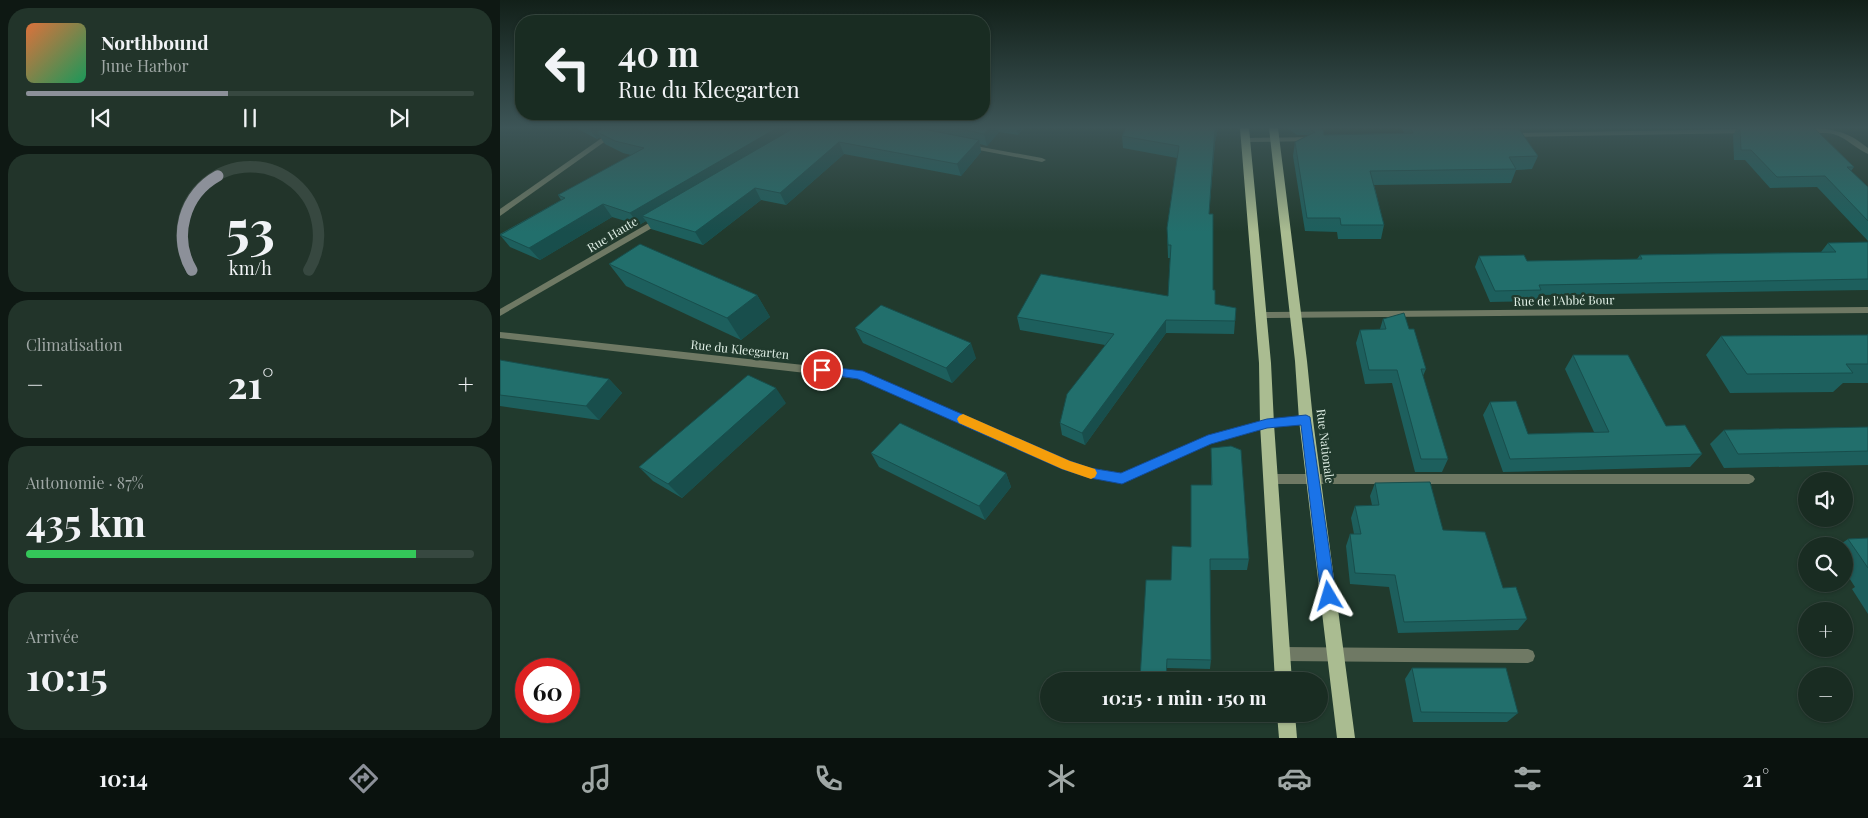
<!DOCTYPE html>
<html lang="fr">
<meta charset="utf-8">
<style>
:root{--surface:#192c22;--page:#22342a;--text:#f1f3f6;--muted:#9fa7a5;--line:#374840;--accent:#8c9099}
body{margin:0;font-family:"Playfair Display",serif;background:var(--page);color:var(--text);height:100vh;display:flex;flex-direction:column;font-size:19px;white-space:nowrap}
*{box-sizing:border-box;margin:0}
p{font-size:16px;color:var(--muted)}
.icon{flex:none;width:28px;height:28px;fill:none;stroke:currentColor;stroke-width:2;stroke-linecap:round;stroke-linejoin:round}
.map{position:relative;flex:1;overflow:hidden}
.drawer{display:flex;flex-direction:column;gap:8px;padding:8px;background:#0e1813;width:500px}
.drawer>*{flex:none}
.banner{position:absolute;left:15px;top:15px;width:475px;height:105px;border-radius:20px;box-shadow:0 1px 4px #0004,0 0 0 1px var(--line);background:#192c22;color:var(--text);overflow:hidden}
.controls{position:absolute;left:1298px;top:472px;display:grid;gap:10px}
.controls a{display:grid;place-items:center;width:55px;height:55px;border-radius:50%;background:var(--surface);box-shadow:0 1px 4px #0004,0 0 0 1px var(--line);font-size:25px}
.speed{position:absolute;left:15px;top:658px;display:flex;gap:10px;font-size:25px;font-weight:700;text-align:center}
.speed>*{display:grid;place-content:center;width:65px;height:65px;border-radius:50%;background:var(--surface);box-shadow:0 1px 4px #0004,0 0 0 1px var(--line);line-height:1}
.speed .limit{border:8px solid #d22;background:#fff;color:#111}
.pin{position:absolute;display:grid;place-items:center;width:42px;height:42px;color:#fff;margin:-21px;border:2px solid #fff;border-radius:50%;box-shadow:0 1px 5px #0007}
.me{position:absolute;width:55px;margin:-28px;rotate:353deg;stroke-linejoin:round;filter:drop-shadow(0 0 4px #0008)}
.turn{display:flex;align-items:center;gap:18px;height:105px;padding:0 20px;font-size:22px}
.turn .icon{width:65px;height:65px;stroke-width:2.5}
.turn b{display:block;font-size:35px;line-height:42px}
.big{font-size:38px;font-weight:700;line-height:1.1}
.drawer .tile{flex:1;display:flex;flex-direction:column;justify-content:center;gap:8px;min-width:0;padding:0 18px;border-radius:20px;background:var(--page)}
.drawer .dial{align-items:center;gap:0}
.dial svg{height:130px;overflow:visible;fill:none;stroke:var(--line);stroke-width:7;stroke-linecap:round;text-anchor:middle}
.dial text{fill:var(--text);stroke:none}
.song{display:flex;align-items:center;gap:15px}
.cover{width:60px;height:60px;border-radius:8px;background:linear-gradient(135deg,hsl(20 70% 55%),hsl(150 70% 35%))}
.played{height:5px;border-radius:2px;background:linear-gradient(90deg,var(--accent) 45%,var(--line) 45%)}
.keys{display:flex;justify-content:space-around;direction:ltr}
.heat{display:flex;justify-content:space-between;align-items:center;font-size:28px;direction:ltr}
.charge{height:8px;border-radius:4px;background:linear-gradient(90deg,#34c759 87%,var(--line) 0)}
.trip{position:absolute;left:540px;top:672px;width:288px;height:50px;border-radius:25px;background:var(--surface);box-shadow:0 1px 4px #0004,0 0 0 1px var(--line);font-weight:700;line-height:50px;text-align:center}
.dock{display:flex;height:80px;justify-content:space-around;align-items:center;background:#0a120e;color:var(--muted)}
.dock .icon{width:35px;height:35px}
.dock .on{color:var(--accent)}
.dock b{font-size:22px;color:var(--text)}
main{display:flex;flex:1;min-height:0}
.map>svg:first-child{display:block}
.lines{fill:none;stroke-linecap:round;stroke-linejoin:round}
.lane{fill:#6f7964;fill-rule:evenodd}
.street{fill:#6f7964;fill-rule:evenodd}
.primary{fill:#aabc91;fill-rule:evenodd}
.wall{fill:#1d5f5d}
.shaded-wall{fill:#184e4c}
.building{fill:#226f6c;stroke:#184e4c}
.route{fill:#1a73e8;stroke:#114b97}
.slow{fill:#f59e0b}
.labels{text-anchor:middle;dominant-baseline:central;stroke-width:5;stroke-linejoin:round;paint-order:stroke}
.street-label{font-size:12px;fill:#e0efe6;stroke:#213a2d}
</style>
<main>
<section class="drawer">
<div class="tile">
<div class="song"><i class="cover"></i><div><b>Northbound</b><p>June Harbor</p></div></div>
<div class="played"></div>
<div class="keys"><svg class="icon" aria-label="previous" viewBox="0 0 24 24"><path d="M18 5L8 12l10 7zM5 5v14"/></svg><svg class="icon" aria-label="pause" viewBox="0 0 24 24"><path d="M8 5v14M16 5v14"/></svg><svg class="icon" aria-label="next" viewBox="0 0 24 24"><path d="M6 5l10 7-10 7zM19 5v14"/></svg></div>
</div>
<div class="tile dial"><svg viewBox="0 0 100 80">
<path d="M14 69A42 42 0 1 1 86 69"/>
<path d="M14 69A42 42 0 0 1 30 11" stroke="#8c9099"/>
<text x="50" y="56" font-size="32" font-weight="700">53</text>
<text x="50" y="72" font-size="11">km/h</text>
</svg></div>
<div class="tile"><p>Climatisation</p>
<div class="heat"><a>−</a><b class="big">21°</b><a>+</a></div>
</div>
<div class="tile"><p>Autonomie · 87%</p><b class="big">435 km</b><div class="charge"></div></div>
<div class="tile"><p>Arrivée</p><b class="big">10:15</b></div>
</section>
<div class="map">
<svg width="1368" height="738" viewBox="0 0 1368 738">
<rect width="100%" height="100%" fill="#213a2d"/>
<g class="lines">
<g class="lane">
<polygon points="465,144 542,158 546,160 542,162 468,148 464,146"/>
<polygon points="771,474 1249,474 1253,476 1255,479 1253,482 1249,484 771,484 767,482 765,479 767,476"/>
<polygon points="782,647 1028,649 1033,651 1035,656 1033,661 1028,663 782,661 777,659 775,654 777,649"/>
</g>
<g class="street">
<polygon points="116,128 124,128 0,216 0,209"/>
<path d="M1299,128C1328,128 1345,129 1368,148V154C1356,149 1347,138 1333,134C1322,131 1306,136 1297,130Z"/>
<polygon points="1249,129 1252,129 1252,133 1011,137 1007,135 1011,133"/>
<polygon points="814,137 817,137 817,141 745,142 741,140 745,138"/>
<polygon points="161,216 164,217 164,221 0,316 0,309"/>
<polygon points="1368,307 1368,313 760,318 755,315 760,312"/>
<polygon points="0,332 359,371 569,461 590,468 621,473 708,436 767,420 806,416 810,417 811,420 810,423 806,424 767,428 710,444 622,483 590,478 562,468 358,379 0,338"/>
</g>
<g class="primary">
<polygon points="740,128 749,128 771,363 774,424 792,681 775,681 760,424 759,363"/>
<polygon points="769,128 778,128 807,361 813,420 855,738 837,738 799,420 795,361"/>
<polygon points="777,714 795,714 797,738 779,738"/>
</g>
</g>
<g class="wall">
<polygon points="76,128 523,128 518,135 499,132 487,146 480,144 481,152 461,176 344,154 286,205 261,200 203,245 151,229 146,221 139,225 112,217 40,260 10,247 0,235 0,234 61,200 58,195 131,155 123,153 105,144 100,137 97,139"/>
<polygon points="626,128 718,128 715,142 709,214 713,290 715,304 736,308 734,334 666,333 585,445 562,435 560,423 605,345 520,330 517,317 668,296 670,258 668,258 667,228 677,158 623,148 622,136"/>
<polygon points="787,128 820,128 824,135 904,133 902,128 972,128 973,130 1038,156 1032,169 1016,170 1011,183 874,185 884,225 881,239 838,239 837,232 805,231 793,156 795,142 809,135 797,135"/>
<polygon points="1237,128 1314,128 1354,167 1351,171 1368,187 1368,241 1317,187 1270,188 1245,160 1234,160 1233,135"/>
<polygon points="1368,242 1368,290 1039,295 1036,301 990,302 975,267 979,256 1027,261 1137,259 1140,255 1321,252 1328,243"/>
<polygon points="109,264 257,295 270,317 241,340 126,286"/>
<polygon points="883,319 909,329 926,369 923,376 948,459 942,472 915,472 892,383 865,384 856,343 860,330 880,329"/>
<polygon points="355,328 476,358 452,383 363,343"/>
<polygon points="1368,334 1368,383 1343,383 1333,392 1230,393 1206,355 1221,336 1367,335"/>
<polygon points="1073,355 1166,426 1202,454 1190,467 1003,472 983,415 990,402 1028,434 1094,432 1065,369"/>
<polygon points="0,360 109,379 122,393 99,420 0,406"/>
<polygon points="286,403 182,498 153,481 139,467"/>
<polygon points="1368,427 1368,465 1224,468 1210,444 1224,430"/>
<polygon points="711,448 749,559 747,570 710,570 711,660 710,669 667,668 667,681 640,681 640,679 671,580 691,547 711,485"/>
<polygon points="371,453 506,473 511,487 485,520 379,467"/>
<polygon points="875,483 943,530 1003,588 1027,619 1018,630 898,633 889,587 850,584 846,546 850,534 854,534 851,518 855,506 872,505 870,496"/>
<polygon points="1368,538 1368,614 1352,589 1355,587 1344,570 1344,546 1338,546 1348,539"/>
<polygon points="912,668 1018,713 1007,722 913,722 905,679"/>
</g>
<g class="shaded-wall">
<polygon points="89,128 112,128 97,132 100,137 97,139"/>
<polygon points="277,128 303,128 142,216 146,221 139,225 130,213"/>
<polygon points="489,128 498,128 499,132 487,146 484,134"/>
<polygon points="516,128 523,128 518,135"/>
<polygon points="715,128 718,128 715,142 708,226"/>
<polygon points="479,140 481,152 461,176 457,164"/>
<polygon points="339,142 344,154 286,205 280,193"/>
<polygon points="255,188 261,200 203,245 195,232"/>
<polygon points="103,204 112,217 40,260 29,248"/>
<polygon points="257,295 270,317 241,340 227,318"/>
<polygon points="666,320 666,333 585,445 582,433"/>
<polygon points="471,343 476,358 452,383 446,368"/>
<polygon points="109,379 122,393 99,420 86,406"/>
<polygon points="276,388 286,403 182,498 168,484"/>
<polygon points="506,473 511,487 485,520 479,506"/>
<polygon points="667,659 667,681 666,681"/>
</g>
<g class="building">
<polygon points="102,128 277,128 130,213 103,204 29,248 0,235 65,198 58,195 144,148 115,141 97,132"/>
<polygon points="294,128 418,128 479,140 457,164 339,142 280,193 255,188 195,232 142,216"/>
<polygon points="456,128 489,128 484,134"/>
<polygon points="626,128 715,128 709,214 713,214 713,290 715,290 715,304 736,308 735,321 666,320 582,433 560,423 567,394 614,334 517,317 541,274 668,296 671,245 668,245 667,228 679,146 622,136"/>
<polygon points="911,128 972,128 973,130 1019,129 1038,156 1009,157 1016,169 870,171 884,225 841,225 840,218 807,218 795,142 815,132 810,129 823,129 824,135 913,133"/>
<polygon points="1240,128 1314,128 1354,167 1347,167 1368,187 1368,221 1325,176 1277,177 1251,150 1241,150"/>
<polygon points="1368,242 1368,279 1039,285 1041,290 995,291 979,256 1024,255 1027,261 1142,259 1140,255 1336,252 1328,243"/>
<polygon points="140,244 257,295 227,318 109,264"/>
<polygon points="381,305 471,343 446,368 355,328"/>
<polygon points="904,313 909,329 914,329 926,369 921,369 948,459 921,459 897,370 869,370 860,330 886,329 883,319"/>
<polygon points="1368,335 1368,364 1346,364 1353,373 1247,374 1221,336"/>
<polygon points="1073,355 1128,355 1166,426 1185,425 1202,454 1010,459 990,402 1016,401 1028,434 1109,432"/>
<polygon points="0,360 109,379 86,406 0,395"/>
<polygon points="248,375 276,388 168,484 139,467"/>
<polygon points="400,423 506,473 479,506 371,453"/>
<polygon points="1368,427 1368,451 1238,454 1224,430"/>
<polygon points="731,446 741,450 749,559 710,559 711,660 667,659 666,680 640,679 646,580 671,580 672,546 691,547 691,485 712,485 711,448"/>
<polygon points="930,482 943,530 985,532 1003,588 1016,587 1027,619 904,622 895,575 855,573 850,534 861,534 855,506 879,505 875,483"/>
<polygon points="1368,538 1368,568 1348,539"/>
<polygon points="912,668 1006,668 1018,713 921,712"/>
</g>
<linearGradient id="sky" x2="0" y2="1"><stop stop-color="#122019"/><stop offset="0.55" stop-color="#3d5557"/><stop offset="1" stop-color="#3d5557" stop-opacity="0"/></linearGradient>
<rect width="1368" height="232" fill="url(#sky)"/>
<polygon class="route" points="322,366 363,371 570,461 590,468 621,473 708,435 767,419 806,415 810,417 836,596 834,601 829,603 824,601 821,596 801,425 767,428 711,444 622,484 590,478 562,469 358,379 318,373 316,370 318,367"/>
<polygon class="slow" points="463,414 570,461 595,469 597,473 595,477 591,479 562,469 459,423 457,419 459,416"/>
<g class="labels">
<g class="street-label">
<text transform="translate(112 234) rotate(-31)">Rue Haute</text>
<text transform="translate(1064 300) rotate(-1)">Rue de l'Abbé Bour</text>
<text transform="translate(240 349) rotate(6)">Rue du Kleegarten</text>
<text transform="translate(826 446) rotate(83)">Rue Nationale</text>
</g>
</g>
</svg>
<div class="controls">
<a><svg class="icon" aria-label="sound" viewBox="0 0 24 24"><path d="M4 9h4l5-4v14l-5-4H4zM17 9q2 3 0 6"/></svg></a>
<a><svg class="icon" aria-label="search" viewBox="0 0 24 24"><circle cx="10" cy="10" r="6"/><path d="M15 15l6 6"/></svg></a>
<a>+</a>
<a>−</a>
</div>
<div class="speed"><div class="limit">60</div></div>
<div class="pin" style="left:322px;top:370px;background:#d93025"><svg class="icon" aria-label="arrive" viewBox="0 0 24 24"><path d="M6 21V4h12l-3 4 3 4H6"/></svg></div>
<svg class="me" style="left:829px;top:596px" viewBox="-20 -20 40 40"><path d="M0-17L14 15 0 8-14 15z" fill="#1a73e8" stroke="#fff" stroke-width="4"/></svg>
<div class="trip">10:15 · 1 min · 150 m</div>
<div class="banner">
<div class="turn"><svg class="icon" aria-label="left" viewBox="0 0 24 24"><path d="M17 20v-9H6M10 6l-5 5 5 5"/></svg><div><b>40 m</b>Rue du Kleegarten</div></div>
</div>
</div>
</main>
<nav class="dock">
<b>10:14</b>
<svg class="icon on" aria-label="directions" viewBox="0 0 24 24"><path d="M12 3l9 9-9 9-9-9zM9 14v-3h6M13 9l2 2-2 2"/></svg>
<svg class="icon" aria-label="music" viewBox="0 0 24 24"><path d="M9 18V5l10-2v13"/><circle cx="6" cy="18" r="3"/><circle cx="16" cy="16" r="3"/></svg>
<svg class="icon" aria-label="phone" viewBox="0 0 24 24"><path d="M5 4h4l2 5-3 2q2 4 5 5l2-3 5 2v4C11 20 4 13 5 4z"/></svg>
<svg class="icon" aria-label="climate" viewBox="0 0 24 24"><path d="M12 3v18M4 7l16 10M4 17L20 7"/></svg>
<svg class="icon" aria-label="car" viewBox="0 0 24 24"><path d="M5 17H2v-5l4-1 3-4h7l3 4 3 1v5h-3M9 17h6M6 11h13"/><circle cx="7" cy="17" r="2"/><circle cx="17" cy="17" r="2"/></svg>
<svg class="icon" aria-label="filters" viewBox="0 0 24 24"><path d="M4 7h16M4 17h16"/><circle cx="9" cy="7" r="2"/><circle cx="15" cy="17" r="2"/></svg>
<b>21°</b>
</nav>
